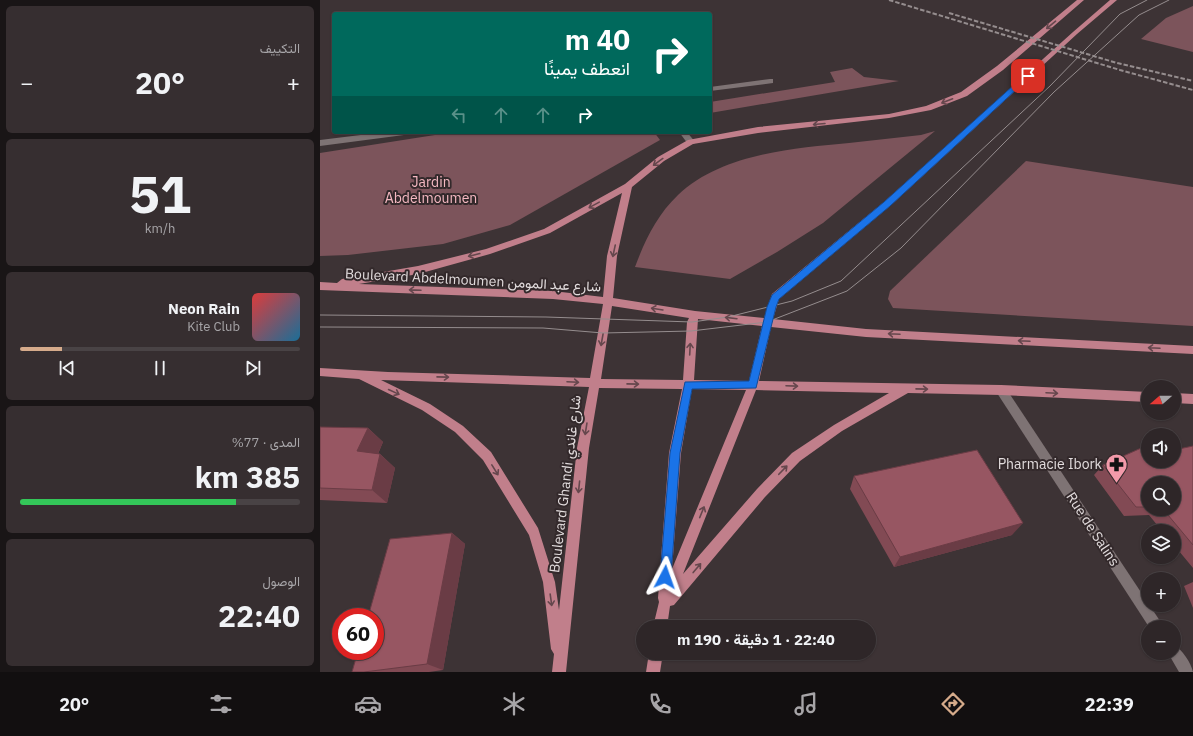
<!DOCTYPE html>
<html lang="ar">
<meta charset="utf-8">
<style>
:root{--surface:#2e2628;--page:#362e30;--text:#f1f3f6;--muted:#a7a5a8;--line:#494345;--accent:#d6ab8b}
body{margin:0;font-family:"IBM Plex Sans",Vazirmatn,sans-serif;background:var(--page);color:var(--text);direction:rtl;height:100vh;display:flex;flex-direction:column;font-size:15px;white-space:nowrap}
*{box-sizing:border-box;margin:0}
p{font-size:13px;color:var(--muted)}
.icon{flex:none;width:22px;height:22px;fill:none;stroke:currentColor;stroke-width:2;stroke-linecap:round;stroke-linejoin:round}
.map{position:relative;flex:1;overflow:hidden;direction:ltr}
.side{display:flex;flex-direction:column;gap:6px;padding:6px;background:#191516;width:320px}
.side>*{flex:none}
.hud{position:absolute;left:12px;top:12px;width:380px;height:122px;border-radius:4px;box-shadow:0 1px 3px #0004,0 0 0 1px var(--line);direction:rtl;background:#00695c;color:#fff;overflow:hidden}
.needle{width:26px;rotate:250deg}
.tools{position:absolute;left:821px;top:380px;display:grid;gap:8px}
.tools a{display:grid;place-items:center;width:40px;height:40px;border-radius:50%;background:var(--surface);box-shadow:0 1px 3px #0004,0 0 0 1px var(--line);font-size:20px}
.speed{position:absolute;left:12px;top:608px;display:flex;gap:8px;font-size:20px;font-weight:700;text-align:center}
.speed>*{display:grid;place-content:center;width:52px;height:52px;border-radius:50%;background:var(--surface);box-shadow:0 1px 3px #0004,0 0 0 1px var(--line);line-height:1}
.speed .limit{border:6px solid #d22;background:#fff;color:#111}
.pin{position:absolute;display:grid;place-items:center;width:34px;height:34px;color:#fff;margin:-17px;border-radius:8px;box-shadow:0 2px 6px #0006}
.me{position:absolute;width:44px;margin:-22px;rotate:4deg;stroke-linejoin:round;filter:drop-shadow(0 0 3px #0008)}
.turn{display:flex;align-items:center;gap:14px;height:84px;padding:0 16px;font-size:18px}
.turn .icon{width:52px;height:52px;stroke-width:2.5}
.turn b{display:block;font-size:28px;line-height:34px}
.lanes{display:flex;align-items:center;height:38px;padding:0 16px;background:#0003;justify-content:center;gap:20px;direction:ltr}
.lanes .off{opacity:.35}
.big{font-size:30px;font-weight:700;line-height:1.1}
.side .card{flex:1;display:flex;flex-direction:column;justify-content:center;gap:6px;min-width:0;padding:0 14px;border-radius:6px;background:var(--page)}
.side .dial{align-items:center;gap:0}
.dial b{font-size:52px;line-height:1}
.song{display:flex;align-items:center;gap:12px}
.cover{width:48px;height:48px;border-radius:6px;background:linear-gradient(135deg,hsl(0 70% 55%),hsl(200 70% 35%))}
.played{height:4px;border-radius:2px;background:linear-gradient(90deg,var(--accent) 15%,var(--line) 15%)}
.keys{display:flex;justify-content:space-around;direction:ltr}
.heat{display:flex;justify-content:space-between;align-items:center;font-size:22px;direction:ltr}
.charge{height:6px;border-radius:3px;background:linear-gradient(90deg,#34c759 77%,var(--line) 0)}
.trip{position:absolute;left:316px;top:620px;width:240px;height:40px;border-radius:20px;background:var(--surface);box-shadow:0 1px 3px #0004,0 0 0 1px var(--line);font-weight:700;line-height:40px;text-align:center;direction:rtl}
.tab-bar{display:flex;height:64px;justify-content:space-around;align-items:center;background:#120f10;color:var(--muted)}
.tab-bar .icon{width:28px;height:28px}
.tab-bar .selected{color:var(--accent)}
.tab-bar b{font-size:18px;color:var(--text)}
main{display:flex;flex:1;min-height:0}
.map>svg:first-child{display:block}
.green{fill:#7c545b}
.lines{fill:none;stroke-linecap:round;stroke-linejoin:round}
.minor{fill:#7e7374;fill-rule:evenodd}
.major{fill:#c17f8b;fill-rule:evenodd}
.tram{stroke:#958d8e;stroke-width:1}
.rail{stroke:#958d8e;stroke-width:2;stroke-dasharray:4.5 2;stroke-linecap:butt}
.wall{fill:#824a54;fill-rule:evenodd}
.shaded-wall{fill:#6a3c45}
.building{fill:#975662;stroke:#6a3c45}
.oneway{stroke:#65474d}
.route{fill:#1a73e8;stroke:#114b97}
.labels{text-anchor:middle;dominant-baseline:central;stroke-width:4;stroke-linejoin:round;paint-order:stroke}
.park-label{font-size:14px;fill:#f5b9c2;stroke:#33292b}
.street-label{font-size:14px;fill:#e2dcdd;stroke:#33292b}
.poi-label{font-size:14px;fill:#e2dcdd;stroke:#33292b;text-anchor:end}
</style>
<main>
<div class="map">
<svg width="873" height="672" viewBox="0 0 873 672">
<rect width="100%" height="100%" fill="#3d3335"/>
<g class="green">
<polygon points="873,6 873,52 821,39 846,18"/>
<polygon points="532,68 544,77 579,81 390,113 390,102 515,82 510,72"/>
<path d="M615,131L503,223L457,252L410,279L315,267C325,240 337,215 358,195C401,154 473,148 529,143C553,140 577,138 601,135Z"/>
<polygon points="134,132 334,132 340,140 190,225 123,244 28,255 0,256 0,153"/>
<polygon points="706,161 873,187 873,326 573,308 568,299 570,291"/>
</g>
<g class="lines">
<g class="minor">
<polygon points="450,79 453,79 453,83 390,91 390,87"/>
<polygon points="65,132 88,132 84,135 0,146 0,140"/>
<polygon points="359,132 367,132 375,142 374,144 368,144"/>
<polygon points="681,385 685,387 844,627 829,627 677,393 676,390 677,387"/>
<path d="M854,645C862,649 871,663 873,672H859L848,653H854Z"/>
</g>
<g class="major">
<path d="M757,0H764L683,70L647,96L611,110L569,118L438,133L373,144L344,161L312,187L297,256L293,298L375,311L444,318L452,294L564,202L753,32L790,0H797L757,34L570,206L459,299L453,319L546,329L873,346V354L546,337L451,327L439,381L681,385L828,392V402L681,395L588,393L522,431L480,461L445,497L354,605L350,606L347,627H333L339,602L338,598L349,453L362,389L279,388L269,448L246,672H232L234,654L231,649L223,582L209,535L163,460L135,432L102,410L39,379L0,376V368L68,372L270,378L283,304L233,299L0,290V282L17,283L22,279L98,266L166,249L224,229L305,184L338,157L368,140L438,127L569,114L606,106L641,92L677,66ZM302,193L287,256L283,297L233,291L39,284L98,274L170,254L230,233ZM292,306L369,318L367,322L363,380L281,379ZM378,319L442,326L429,381L374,380ZM61,380L269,387L257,448L239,610L235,582L218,528L171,452L143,426L110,404ZM372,389L426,390L352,569L361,453ZM436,390L569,393L514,425L472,453L437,489L363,574Z"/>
<polygon points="854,393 873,394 873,404 854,403"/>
<polygon points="329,653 343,653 340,672 326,672"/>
</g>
<g class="tram">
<polyline points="0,315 226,317 372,322 408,317 472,301 521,281 730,86 800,14 827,0"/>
<polyline points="0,327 223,328 283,333 371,331 447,322 527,291 581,248 734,92 819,15 849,0"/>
</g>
<g class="rail">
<polyline points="569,0 800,70 873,90"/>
<polyline points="629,13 797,63 873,81"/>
</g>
</g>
<g class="wall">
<polygon points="0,427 48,428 63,442 58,454 60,454 75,468 67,503 0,500"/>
<path d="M873,446V568L854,545V531H842L829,515L804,516L774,475L783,465L828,461ZM828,483L854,509H828Z"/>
<polygon points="534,476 692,535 574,567 530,489"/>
<polygon points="132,533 145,544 123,670 109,672 32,672"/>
<polygon points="873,582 873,608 864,586"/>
</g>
<g class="shaded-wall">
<polygon points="48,428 63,442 53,465 37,451"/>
<polygon points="60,454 75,468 67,503 52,490"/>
<polygon points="703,523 692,535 574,567 580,557"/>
<polygon points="132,533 145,544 123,670 107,664"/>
</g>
<g class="building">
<polygon points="0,427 48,428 37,451 60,454 52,490 0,488"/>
<polygon points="828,445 828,461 854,461 854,450 873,446 873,545 843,509 854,509 854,483 828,483 828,507 816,507 783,465"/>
<polygon points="657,450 703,523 580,557 534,476"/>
<polygon points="132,533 107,664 44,672 32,672 38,651 55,651 55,617 48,617 70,539"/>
</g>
<defs><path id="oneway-shaft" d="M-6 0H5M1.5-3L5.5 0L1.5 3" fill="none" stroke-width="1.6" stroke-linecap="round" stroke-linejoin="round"/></defs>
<g class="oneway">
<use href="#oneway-shaft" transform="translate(731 25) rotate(140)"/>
<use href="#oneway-shaft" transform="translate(627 101) rotate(159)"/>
<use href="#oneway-shaft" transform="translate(499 124) rotate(175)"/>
<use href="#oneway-shaft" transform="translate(338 162) rotate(144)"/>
<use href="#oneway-shaft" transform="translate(274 205) rotate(151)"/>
<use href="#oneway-shaft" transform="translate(294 251) rotate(102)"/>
<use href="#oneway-shaft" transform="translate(154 255) rotate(166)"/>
<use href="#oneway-shaft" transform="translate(95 290) rotate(-178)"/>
<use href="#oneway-shaft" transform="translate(337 309) rotate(-171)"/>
<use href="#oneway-shaft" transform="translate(411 318) rotate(-173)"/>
<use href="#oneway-shaft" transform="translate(574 334) rotate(-177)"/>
<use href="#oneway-shaft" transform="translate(282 340) rotate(100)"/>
<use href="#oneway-shaft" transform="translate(704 341) rotate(-177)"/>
<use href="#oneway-shaft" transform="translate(834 348) rotate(-177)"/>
<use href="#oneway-shaft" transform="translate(370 349) rotate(-87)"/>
<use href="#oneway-shaft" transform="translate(123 377) rotate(1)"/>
<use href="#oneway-shaft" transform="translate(253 382) rotate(3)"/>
<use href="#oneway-shaft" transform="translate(313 384) rotate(1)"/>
<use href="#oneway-shaft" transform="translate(472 386) rotate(2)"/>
<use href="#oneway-shaft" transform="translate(602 389) rotate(1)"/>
<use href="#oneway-shaft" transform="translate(74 392) rotate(25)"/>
<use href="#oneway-shaft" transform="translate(732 393) rotate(3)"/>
<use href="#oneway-shaft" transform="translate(266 429) rotate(99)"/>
<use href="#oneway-shaft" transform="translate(175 470) rotate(58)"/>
<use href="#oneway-shaft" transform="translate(463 470) rotate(-46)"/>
<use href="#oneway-shaft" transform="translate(259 487) rotate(96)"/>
<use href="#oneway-shaft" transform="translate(382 512) rotate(-68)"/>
<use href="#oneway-shaft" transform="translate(377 568) rotate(-50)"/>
<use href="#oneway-shaft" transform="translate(231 600) rotate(82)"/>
</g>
<polygon class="route" points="705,75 711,76 570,206 459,299 456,307 436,388 372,389 360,453 351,577 349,581 345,583 341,581 340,577 350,453 365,382 429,381 447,307 452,295 564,202"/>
<defs>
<symbol id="pharmacy-pin" viewBox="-11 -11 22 30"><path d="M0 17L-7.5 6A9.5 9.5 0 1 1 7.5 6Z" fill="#f39aaa" stroke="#33292b"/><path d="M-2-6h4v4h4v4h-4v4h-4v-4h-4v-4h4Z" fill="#111"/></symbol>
</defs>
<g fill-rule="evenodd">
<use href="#pharmacy-pin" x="784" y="452" width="25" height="34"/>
</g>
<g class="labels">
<g class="park-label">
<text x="111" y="182">Jardin<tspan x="111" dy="16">Abdelmoumen</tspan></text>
</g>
<g class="street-label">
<text transform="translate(153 280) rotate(3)">Boulevard Abdelmoumen شارع عبد المومن</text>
<text transform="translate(245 484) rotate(-83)">Boulevard Ghandi شارع غاندي</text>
<text transform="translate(773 529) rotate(57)">Rue de Salins</text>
</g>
<g class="poi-label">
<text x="782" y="464">Pharmacie Ibork</text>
</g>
</g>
</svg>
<div class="tools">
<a><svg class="needle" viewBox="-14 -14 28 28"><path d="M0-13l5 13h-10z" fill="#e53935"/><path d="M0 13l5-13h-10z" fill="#a7a5a8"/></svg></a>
<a><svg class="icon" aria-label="sound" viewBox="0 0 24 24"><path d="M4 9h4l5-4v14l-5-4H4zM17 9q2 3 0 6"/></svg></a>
<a><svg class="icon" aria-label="search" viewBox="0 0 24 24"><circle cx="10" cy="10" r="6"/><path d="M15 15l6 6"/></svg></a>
<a><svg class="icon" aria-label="layers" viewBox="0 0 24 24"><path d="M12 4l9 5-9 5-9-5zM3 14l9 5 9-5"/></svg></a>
<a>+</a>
<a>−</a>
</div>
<div class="speed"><div class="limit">60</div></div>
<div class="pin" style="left:708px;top:76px;background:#d93025"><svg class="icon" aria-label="arrive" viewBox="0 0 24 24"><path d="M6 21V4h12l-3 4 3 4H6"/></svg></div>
<svg class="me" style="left:345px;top:577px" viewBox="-20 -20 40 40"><path d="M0-17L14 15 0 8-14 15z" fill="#1a73e8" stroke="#fff" stroke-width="4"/></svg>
<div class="trip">22:40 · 1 دقيقة · 190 m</div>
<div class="hud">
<div class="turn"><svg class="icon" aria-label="right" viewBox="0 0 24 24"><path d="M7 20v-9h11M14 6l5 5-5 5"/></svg><div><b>40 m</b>انعطف يمينًا</div></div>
<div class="lanes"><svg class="icon off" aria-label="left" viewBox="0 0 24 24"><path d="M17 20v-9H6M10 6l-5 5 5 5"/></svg><svg class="icon off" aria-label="ahead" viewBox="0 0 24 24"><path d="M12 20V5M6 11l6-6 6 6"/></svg><svg class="icon off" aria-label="ahead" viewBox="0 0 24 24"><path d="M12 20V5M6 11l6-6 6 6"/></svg><svg class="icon" aria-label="right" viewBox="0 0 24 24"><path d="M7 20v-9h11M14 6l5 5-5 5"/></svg></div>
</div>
</div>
<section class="side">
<div class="card"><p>التكييف</p>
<div class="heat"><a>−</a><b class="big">20°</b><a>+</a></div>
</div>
<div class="card dial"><b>51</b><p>km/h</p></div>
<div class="card">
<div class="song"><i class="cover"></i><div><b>Neon Rain</b><p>Kite Club</p></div></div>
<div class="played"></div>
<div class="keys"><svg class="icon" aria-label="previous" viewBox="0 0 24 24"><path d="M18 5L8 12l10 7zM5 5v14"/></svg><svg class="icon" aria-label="pause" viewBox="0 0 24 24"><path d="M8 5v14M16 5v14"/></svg><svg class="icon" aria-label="next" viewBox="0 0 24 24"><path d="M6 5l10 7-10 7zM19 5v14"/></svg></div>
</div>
<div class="card"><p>المدى · 77%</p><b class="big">385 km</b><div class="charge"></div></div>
<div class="card"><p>الوصول</p><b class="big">22:40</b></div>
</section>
</main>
<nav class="tab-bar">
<b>22:39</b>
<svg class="icon selected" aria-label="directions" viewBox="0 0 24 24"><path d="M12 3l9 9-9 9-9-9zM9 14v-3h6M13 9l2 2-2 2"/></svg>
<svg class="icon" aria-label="music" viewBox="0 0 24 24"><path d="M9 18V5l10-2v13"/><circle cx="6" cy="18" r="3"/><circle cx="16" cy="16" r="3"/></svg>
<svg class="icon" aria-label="phone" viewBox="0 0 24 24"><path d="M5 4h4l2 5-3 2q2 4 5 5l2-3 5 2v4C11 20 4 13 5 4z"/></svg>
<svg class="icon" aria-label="climate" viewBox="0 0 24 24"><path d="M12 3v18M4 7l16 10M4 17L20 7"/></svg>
<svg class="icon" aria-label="car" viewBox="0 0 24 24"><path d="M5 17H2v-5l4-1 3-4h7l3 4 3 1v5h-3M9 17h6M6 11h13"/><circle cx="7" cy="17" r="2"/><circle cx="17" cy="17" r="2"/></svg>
<svg class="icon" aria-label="filters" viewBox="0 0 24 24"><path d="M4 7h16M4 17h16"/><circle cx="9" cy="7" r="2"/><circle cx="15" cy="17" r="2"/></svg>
<b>20°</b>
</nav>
